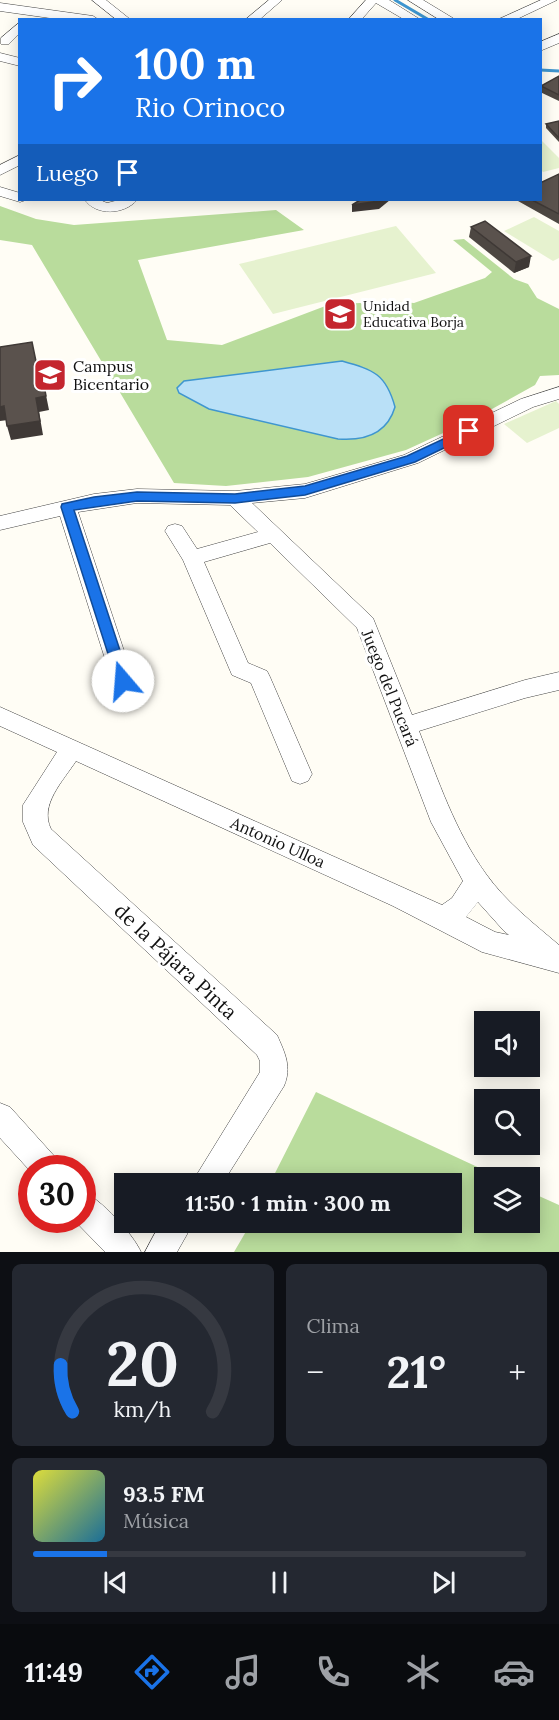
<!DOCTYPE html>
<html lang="es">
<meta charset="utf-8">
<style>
:root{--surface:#171b24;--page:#242831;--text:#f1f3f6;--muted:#9ea1a6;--line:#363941;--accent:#1a73e8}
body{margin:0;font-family:Lora,serif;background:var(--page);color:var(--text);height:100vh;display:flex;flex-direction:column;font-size:22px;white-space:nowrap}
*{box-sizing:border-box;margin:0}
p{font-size:20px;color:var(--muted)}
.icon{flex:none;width:33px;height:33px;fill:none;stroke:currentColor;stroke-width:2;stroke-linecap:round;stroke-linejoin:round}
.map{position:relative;height:1252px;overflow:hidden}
.side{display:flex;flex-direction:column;gap:12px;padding:12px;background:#0d0f14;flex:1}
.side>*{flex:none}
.guide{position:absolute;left:18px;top:18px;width:524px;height:183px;border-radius:0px;box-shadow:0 3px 15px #0003;background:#1a73e8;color:#fff;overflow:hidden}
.controls{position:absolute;left:474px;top:1011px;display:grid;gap:12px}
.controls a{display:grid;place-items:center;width:66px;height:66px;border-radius:0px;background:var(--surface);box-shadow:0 3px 15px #0003;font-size:30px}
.speed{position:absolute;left:18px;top:1155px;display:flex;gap:12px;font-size:30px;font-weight:700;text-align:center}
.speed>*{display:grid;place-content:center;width:78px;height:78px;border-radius:50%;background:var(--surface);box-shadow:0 3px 15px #0003;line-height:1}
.speed .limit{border:9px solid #d22;background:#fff;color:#111}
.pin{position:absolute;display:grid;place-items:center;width:51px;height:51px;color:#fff;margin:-26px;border-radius:12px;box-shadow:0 3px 9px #0006}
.me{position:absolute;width:66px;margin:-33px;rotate:342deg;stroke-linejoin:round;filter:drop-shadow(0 0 4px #0008)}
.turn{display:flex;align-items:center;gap:21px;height:126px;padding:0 18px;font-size:27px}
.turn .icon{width:78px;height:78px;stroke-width:2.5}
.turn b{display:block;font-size:42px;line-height:51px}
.then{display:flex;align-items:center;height:57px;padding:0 18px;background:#0003;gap:12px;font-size:22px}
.big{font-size:45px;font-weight:700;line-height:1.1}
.side .widget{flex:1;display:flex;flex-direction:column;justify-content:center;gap:9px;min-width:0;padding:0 21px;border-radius:9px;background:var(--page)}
.side .dial{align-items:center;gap:0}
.dial svg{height:156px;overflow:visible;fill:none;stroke:var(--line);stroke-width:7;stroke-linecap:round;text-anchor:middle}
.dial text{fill:var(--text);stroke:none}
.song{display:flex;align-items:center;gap:18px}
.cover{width:72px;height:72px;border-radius:9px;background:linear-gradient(135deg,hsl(60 70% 55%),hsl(200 70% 35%))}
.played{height:6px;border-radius:3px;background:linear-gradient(90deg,var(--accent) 15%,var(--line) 15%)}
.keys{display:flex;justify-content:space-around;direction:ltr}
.heat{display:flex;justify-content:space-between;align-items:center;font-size:33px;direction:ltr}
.side .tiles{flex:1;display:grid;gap:12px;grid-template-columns:1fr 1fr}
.widget:last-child{grid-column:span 2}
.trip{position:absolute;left:114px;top:1173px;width:348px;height:60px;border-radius:0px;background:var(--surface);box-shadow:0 3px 15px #0003;font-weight:700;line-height:60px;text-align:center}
.tab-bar{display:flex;height:96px;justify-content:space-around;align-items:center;background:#090b0e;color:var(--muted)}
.tab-bar .icon{width:42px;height:42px}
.tab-bar .current{color:var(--accent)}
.tab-bar b{font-size:27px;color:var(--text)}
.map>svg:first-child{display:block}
.forest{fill:#b9dc9c}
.pitch{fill:#e6f2cf}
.water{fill:#b9e0f7;stroke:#3f96cf;stroke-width:1.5}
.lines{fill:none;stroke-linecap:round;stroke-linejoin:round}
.stream{stroke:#3f96cf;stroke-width:3}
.minor-casing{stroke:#444;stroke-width:1}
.minor{fill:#fff;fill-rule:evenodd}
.wall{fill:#4d4742}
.shaded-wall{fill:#3f3936}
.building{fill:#5a524d;stroke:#3f3936;stroke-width:1.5}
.route{fill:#1a73e8;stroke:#114b97;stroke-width:1.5}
.labels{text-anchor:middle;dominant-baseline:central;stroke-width:6;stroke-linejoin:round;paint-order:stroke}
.far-poi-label{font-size:14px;fill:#111;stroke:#fff;text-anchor:start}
.poi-label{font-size:16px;fill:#111;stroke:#fff;text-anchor:start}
.street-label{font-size:16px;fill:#111;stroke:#fff}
.near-street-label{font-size:20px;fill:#111;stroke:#fff}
</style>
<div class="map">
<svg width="559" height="1252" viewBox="0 0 559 1252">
<rect width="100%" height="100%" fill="#fffdf5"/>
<g class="forest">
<polygon points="0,206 36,219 74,225 276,210 304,230 138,260 167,340 222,345 328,305 391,301 414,303 485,278 492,272 453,240 464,239 514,279 528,284 537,298 559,309 559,375 540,376 535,385 474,419 406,450 308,477 226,486 174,483 32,245 0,240"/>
<polygon points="316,1092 499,1177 484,1178 484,1222 530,1222 530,1192 559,1205 559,1252 234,1252 251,1223 452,1222 452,1184 270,1183"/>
</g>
<g class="pitch">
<polygon points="540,139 559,158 559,168 543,172 540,169"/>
<polygon points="534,217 559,231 559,258 553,261 504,231"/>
<polygon points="396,226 436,273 273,314 239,264"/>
<polygon points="556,401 559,404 559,428 527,443 504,424"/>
</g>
<path class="water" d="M342,361C374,370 386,374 395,407C387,434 364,441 338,439L209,409L179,393L177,388L184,381Z"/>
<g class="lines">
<g class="stream">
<polyline points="395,0 429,20"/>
<polyline points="540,70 559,71"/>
</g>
<defs>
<g id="minor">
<polygon points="92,0 106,0 131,20 117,20"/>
<polygon points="269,0 282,0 259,20 245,20"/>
<polygon points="366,0 389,0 421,20 405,20 376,3 361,20 348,20"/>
<polygon points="408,0 423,0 456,20 440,20"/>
<polygon points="541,0 557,0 515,20 497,20"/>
<polygon points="0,3 93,16 99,20 64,20 0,11"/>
<polygon points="20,22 20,33 9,44 1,44 1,38"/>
<polygon points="559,34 559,43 540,51 540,42"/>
<polygon points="0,53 20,58 20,66 0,61"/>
<polygon points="20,155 20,165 0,175 0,165"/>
<polygon points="0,187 20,193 20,200 26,200 20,202 0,196"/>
<path d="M85,200H100L107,203L119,200H137C124,215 96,216 85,200Z"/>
<path d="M559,387V399L533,407L418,463L305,498L252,503L373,618L412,715L525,680L559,672V690L525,698L419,731C438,780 455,831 486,874C506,902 533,923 559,945V973L482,952L393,906L76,761C63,781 39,805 51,829L277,1035C285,1053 292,1067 284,1086L222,1184H191L260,1072V1061L257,1055L33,845L23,822V805L57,752L0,726V707L442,905L452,898L463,881L431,822L357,628L270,543L204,562L248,663L267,671L270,677L312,774L308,781L300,784L292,781L251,683L232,675L183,560L165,531L168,526L175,524L182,526L197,549L258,532L230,505L137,503L78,512L134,681L131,687L123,690L115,687L112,681L60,516L0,530V516L94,494L137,489L235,491L305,484L404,455L521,399ZM478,902L504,931L509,935L495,932L466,917Z"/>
<polygon points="0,1103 10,1107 56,1158 60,1168 32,1168 32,1173 0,1138"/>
<path d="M82,1191C101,1199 133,1234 141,1252H105L74,1220H82Z"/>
<polygon points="161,1222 194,1222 177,1252 145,1252"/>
</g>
</defs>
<use href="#minor" class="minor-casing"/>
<use href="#minor" class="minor"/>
</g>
<g class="wall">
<polygon points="559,76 559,101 540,92 541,86"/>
<polygon points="559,121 559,142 546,128 546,124"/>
<polygon points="559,174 559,224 518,201 518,200 540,200"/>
<polygon points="471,227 529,267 514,273 469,237"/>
</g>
<g class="shaded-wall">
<polygon points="381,200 390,200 379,209 352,212 352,205"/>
<polygon points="531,256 529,267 514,273 516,262"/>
<polygon points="43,380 49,410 39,412 43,435 11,440 7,426 36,398"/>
<polygon points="4,406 8,420 0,421 0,407"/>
</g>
<g class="building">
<polygon points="559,76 559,95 541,86"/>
<polygon points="559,121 559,138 546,124"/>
<polygon points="559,174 559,214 532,200 540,200 540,183"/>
<polygon points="360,200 381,200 379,201 352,205"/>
<polygon points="485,221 531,256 516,262 471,227"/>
<polygon points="32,342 40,381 43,380 46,396 36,398 40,421 7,426 4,406 0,407 0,347"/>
</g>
<polygon class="route" points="469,427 475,431 473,434 415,462 305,495 235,503 137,501 74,510 130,681 128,685 118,685 61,507 62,504 94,497 137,492 235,494 305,486 407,456"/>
<defs>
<symbol id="school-square" viewBox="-11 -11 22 22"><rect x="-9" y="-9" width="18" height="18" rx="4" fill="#c4262e" stroke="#fff"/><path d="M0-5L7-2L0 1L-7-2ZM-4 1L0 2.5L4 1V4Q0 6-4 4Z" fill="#fff"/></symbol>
<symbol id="university-square" viewBox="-11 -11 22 22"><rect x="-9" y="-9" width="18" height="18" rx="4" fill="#c4262e" stroke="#fff"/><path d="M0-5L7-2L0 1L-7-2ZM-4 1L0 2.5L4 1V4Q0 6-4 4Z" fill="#fff"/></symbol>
</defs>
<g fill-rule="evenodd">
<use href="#school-square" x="321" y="295" width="38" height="38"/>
<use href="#university-square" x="31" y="356" width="38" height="38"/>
</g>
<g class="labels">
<g class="far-poi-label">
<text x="363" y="306">Unidad<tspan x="363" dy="16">Educativa Borja</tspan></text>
</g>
<g class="poi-label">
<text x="73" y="366">Campus<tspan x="73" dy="18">Bicentario</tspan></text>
</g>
<g class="street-label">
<text transform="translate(390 688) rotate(68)">Juego del Pucará</text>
<text transform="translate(278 842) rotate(24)">Antonio Ulloa</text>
</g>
<g class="near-street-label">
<text transform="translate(176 961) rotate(43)">de la Pájara Pinta</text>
</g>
</g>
</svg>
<div class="controls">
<a><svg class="icon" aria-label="sound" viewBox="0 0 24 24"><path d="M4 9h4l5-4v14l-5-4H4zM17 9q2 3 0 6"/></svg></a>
<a><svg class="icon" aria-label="search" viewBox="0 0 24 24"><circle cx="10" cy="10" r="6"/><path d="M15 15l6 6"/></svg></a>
<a><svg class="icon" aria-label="layers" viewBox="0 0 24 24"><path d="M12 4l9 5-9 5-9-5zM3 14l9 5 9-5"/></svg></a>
</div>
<div class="speed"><div class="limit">30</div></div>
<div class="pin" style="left:469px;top:431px;background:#d93025"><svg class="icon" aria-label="arrive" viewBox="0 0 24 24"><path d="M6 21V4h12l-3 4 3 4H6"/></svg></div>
<svg class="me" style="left:123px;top:681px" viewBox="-20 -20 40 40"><circle r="19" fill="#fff"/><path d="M0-13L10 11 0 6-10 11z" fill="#1a73e8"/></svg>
<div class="trip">11:50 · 1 min · 300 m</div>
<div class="guide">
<div class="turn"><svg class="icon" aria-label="right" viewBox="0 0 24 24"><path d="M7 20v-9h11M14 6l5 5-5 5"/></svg><div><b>100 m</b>Rio Orinoco</div></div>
<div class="then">Luego<svg class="icon" aria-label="arrive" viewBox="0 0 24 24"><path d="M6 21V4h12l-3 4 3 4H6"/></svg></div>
</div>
</div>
<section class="side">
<div class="tiles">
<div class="widget dial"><svg viewBox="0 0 100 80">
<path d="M14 69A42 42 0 1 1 86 69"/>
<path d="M14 69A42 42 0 0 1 8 45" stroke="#1a73e8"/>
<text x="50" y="56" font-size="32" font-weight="700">20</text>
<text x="50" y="72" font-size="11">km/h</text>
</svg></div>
<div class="widget"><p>Clima</p>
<div class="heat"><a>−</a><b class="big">21°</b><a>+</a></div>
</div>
<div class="widget">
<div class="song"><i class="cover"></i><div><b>93.5 FM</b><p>Música</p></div></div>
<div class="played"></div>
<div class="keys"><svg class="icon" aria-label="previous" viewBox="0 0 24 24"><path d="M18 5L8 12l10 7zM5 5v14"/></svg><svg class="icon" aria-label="pause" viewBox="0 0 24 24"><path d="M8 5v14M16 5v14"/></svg><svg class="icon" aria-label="next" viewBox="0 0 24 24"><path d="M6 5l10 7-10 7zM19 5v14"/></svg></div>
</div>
</div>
</section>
<nav class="tab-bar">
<b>11:49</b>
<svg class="icon current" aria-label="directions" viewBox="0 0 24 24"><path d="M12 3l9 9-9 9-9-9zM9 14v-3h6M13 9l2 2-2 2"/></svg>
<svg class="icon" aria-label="music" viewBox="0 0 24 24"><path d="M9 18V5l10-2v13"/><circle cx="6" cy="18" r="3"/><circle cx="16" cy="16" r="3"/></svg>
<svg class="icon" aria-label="phone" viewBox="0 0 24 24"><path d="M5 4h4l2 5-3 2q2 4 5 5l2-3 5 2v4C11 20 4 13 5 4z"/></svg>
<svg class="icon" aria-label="climate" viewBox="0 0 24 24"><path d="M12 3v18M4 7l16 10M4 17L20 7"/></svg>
<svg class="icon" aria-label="car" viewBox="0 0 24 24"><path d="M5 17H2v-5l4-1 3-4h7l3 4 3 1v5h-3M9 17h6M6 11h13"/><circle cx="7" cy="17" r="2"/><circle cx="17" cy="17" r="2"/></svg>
</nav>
